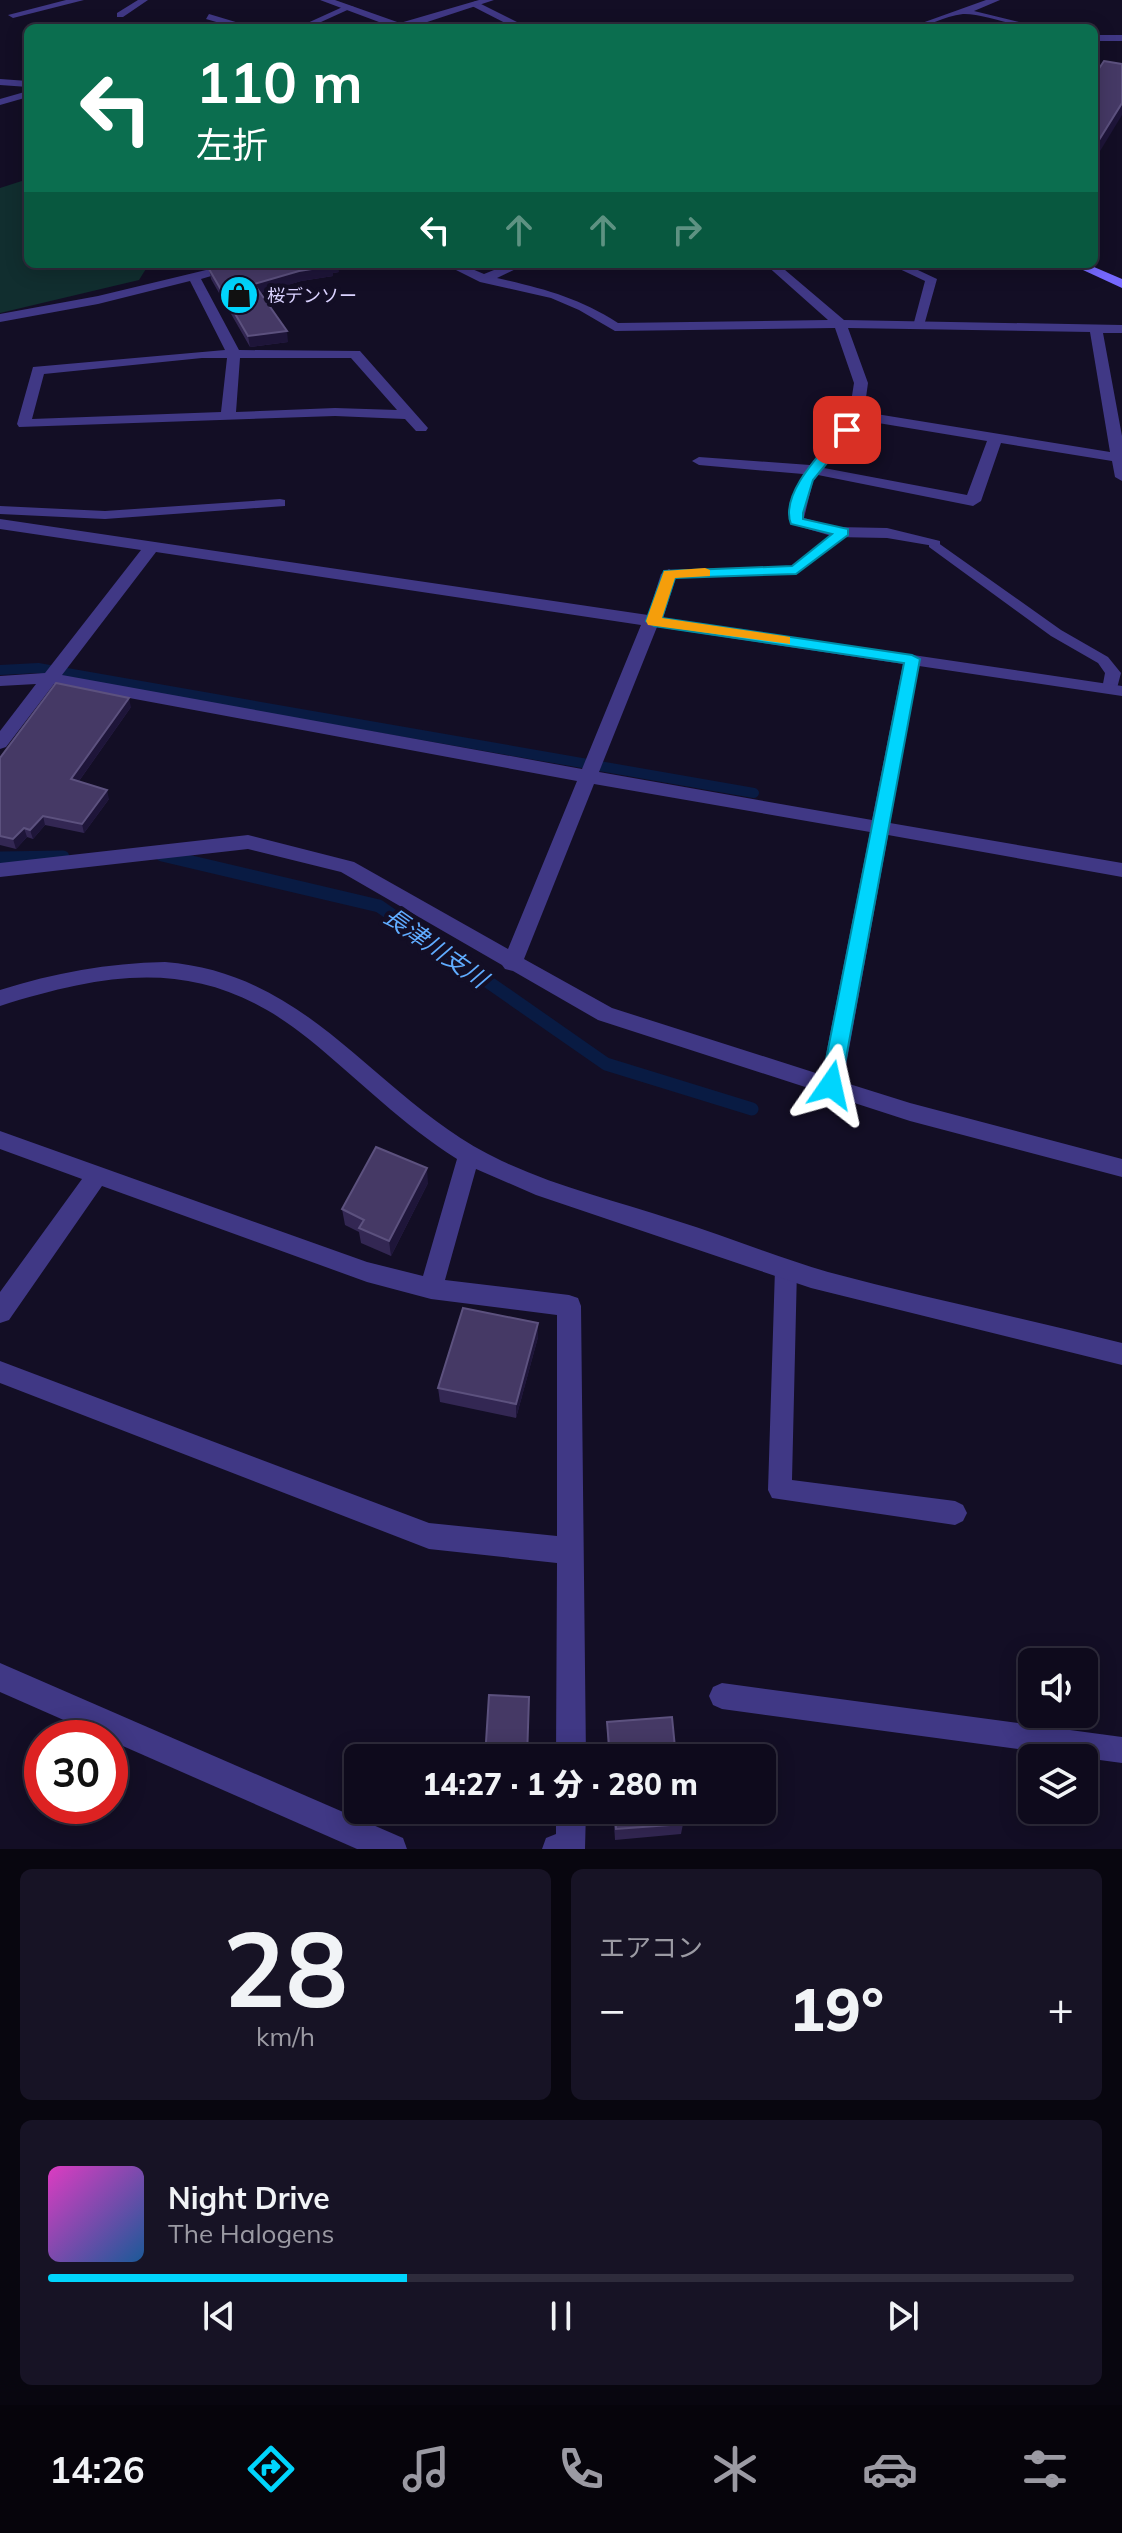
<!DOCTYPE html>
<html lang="ja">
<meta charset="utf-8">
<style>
:root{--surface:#0e0a1c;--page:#171325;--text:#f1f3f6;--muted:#9b9aa3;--line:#2e2b3b;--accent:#00d5fd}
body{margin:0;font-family:Mulish,"Noto Sans JP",sans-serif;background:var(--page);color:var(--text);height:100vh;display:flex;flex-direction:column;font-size:30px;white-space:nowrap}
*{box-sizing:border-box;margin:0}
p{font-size:26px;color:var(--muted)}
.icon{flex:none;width:44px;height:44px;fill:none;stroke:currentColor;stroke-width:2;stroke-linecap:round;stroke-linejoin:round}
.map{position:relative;height:1849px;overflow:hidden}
.details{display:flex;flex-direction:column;gap:20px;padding:20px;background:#08060f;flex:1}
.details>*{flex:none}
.hud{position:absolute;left:24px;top:24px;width:1074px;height:244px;border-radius:12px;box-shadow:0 4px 20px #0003,0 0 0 2px var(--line);background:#0b6e4f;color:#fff;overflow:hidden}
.buttons{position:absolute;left:1018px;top:1648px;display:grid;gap:16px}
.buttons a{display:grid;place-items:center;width:80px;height:80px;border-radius:12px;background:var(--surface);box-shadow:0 4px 20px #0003,0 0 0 2px var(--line);font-size:40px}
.speed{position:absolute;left:24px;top:1720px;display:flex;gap:16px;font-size:40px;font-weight:700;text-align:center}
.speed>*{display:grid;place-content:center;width:104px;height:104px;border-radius:50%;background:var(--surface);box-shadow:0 4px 20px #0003,0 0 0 2px var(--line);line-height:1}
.speed .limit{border:12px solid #d22;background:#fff;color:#111}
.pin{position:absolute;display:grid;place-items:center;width:68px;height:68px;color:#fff;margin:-34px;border-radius:16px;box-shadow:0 4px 12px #0006}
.me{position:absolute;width:88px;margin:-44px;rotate:11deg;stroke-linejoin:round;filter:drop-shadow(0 0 6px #0008)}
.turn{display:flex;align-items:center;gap:28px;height:168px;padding:0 40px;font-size:36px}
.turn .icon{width:104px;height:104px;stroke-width:2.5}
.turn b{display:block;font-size:56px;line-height:68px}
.lanes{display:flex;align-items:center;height:76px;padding:0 40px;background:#0003;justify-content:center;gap:40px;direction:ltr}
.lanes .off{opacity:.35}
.big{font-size:60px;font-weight:800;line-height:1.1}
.details .widget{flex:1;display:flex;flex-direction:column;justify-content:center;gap:12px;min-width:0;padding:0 28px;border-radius:12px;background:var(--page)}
.details .dial{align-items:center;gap:0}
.dial b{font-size:104px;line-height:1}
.song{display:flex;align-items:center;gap:24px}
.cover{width:96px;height:96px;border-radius:12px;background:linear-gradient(135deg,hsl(310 70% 55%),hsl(210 70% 35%))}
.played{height:8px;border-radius:4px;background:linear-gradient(90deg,var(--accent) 35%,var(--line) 35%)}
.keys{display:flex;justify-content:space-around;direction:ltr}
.heat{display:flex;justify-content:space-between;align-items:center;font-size:44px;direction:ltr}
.details .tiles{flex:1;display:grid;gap:20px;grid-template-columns:1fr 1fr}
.widget:last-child{grid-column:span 2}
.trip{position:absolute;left:344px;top:1744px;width:432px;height:80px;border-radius:12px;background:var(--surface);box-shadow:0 4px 20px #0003,0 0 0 2px var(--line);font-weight:800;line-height:80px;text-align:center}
.dock{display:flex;height:128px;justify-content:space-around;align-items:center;background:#06040b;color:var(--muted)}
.dock .icon{width:56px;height:56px}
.dock .on{color:var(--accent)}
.dock b{font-size:36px;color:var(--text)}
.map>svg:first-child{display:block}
.green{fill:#112e2f}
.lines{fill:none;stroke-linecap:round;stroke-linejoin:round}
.stream-far1{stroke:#091b43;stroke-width:10}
.stream{stroke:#091b43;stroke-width:13}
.lane{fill:#403885;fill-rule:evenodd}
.street{fill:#403885;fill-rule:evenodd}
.secondary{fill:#7669ff;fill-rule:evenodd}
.wall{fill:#332753}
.shaded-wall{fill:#1e1539}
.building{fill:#453965;stroke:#5c517e;stroke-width:2}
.route{fill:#00d5fd;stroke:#008aa4;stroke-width:2}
.slow{fill:#f59e0b}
.labels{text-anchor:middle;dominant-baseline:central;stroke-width:8;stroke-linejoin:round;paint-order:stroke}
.far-poi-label{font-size:18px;fill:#dad2ff;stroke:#130e25;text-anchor:start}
.water-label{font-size:24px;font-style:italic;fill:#60acff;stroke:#130e25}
</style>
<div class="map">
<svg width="1122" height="1849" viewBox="0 0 1122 1849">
<rect width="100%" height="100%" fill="#130e25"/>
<polygon class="green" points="28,179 28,264 149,264 139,280 0,313 0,188"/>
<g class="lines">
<polyline class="stream-far1" points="0,670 38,668 754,793"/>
<g class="stream">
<polyline points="162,855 379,906 606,1064 752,1109"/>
<polyline points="0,858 63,857"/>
</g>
<g class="lane">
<polygon points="138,0 148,0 123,17 117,17 117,13"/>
<polygon points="475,1 525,26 526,28 515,28 472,6"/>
<polygon points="347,5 354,7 310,27 303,25"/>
<polygon points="209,14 249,26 250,28 237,28 206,19"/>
<polygon points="889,264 905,264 937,279 923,329 913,326 925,281"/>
<polygon points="280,499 285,500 285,506 105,519 0,514 0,506 105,511"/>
<polygon points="843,528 850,532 848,535 796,574 669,578 662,574 669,570 792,566"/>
<polygon points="934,540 1061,630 1108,657 1121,673 1116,692 1104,692 1102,689 1105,673 1098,663 1051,636 929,547 929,541"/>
<polygon points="786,1260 794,1262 797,1269 792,1480 955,1501 963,1505 967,1513 963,1521 955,1525 772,1498 768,1490 775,1269 778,1262"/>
<polygon points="722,1683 1122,1737 1122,1763 722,1709 713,1705 709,1696 713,1687"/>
</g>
<g class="street">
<polygon points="66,0 84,0 13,18 8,15"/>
<polygon points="320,0 335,0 400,23 479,0 494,0 409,28 395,28"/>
<path d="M986,0H1000L974,11L1043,28C1018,28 981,13 963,14C943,16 928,28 908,28Z"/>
<rect x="1094" y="35" width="28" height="6"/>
<polygon points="0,79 28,81 28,87 0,85"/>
<polygon points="28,91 28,97 0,105 0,99"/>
<path d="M231,264H252L201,279L239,350L360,351L428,428L426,431H416L405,419L335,416L19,427L17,424L33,367L225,350L190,281L98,304L0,322V314L98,296ZM202,358H227L221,412L32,419L44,374ZM240,358H351L397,410L335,408L236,412Z"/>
<path d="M444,264H460L484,274L509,264H526L497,278C544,289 577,297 618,323L828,320L765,264H778L844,320L1122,325V333H1103L1122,436V481L1115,477L1112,461L1001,443L981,501L973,506L818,475L813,481L804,518L836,527L887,528L940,541V547L887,538L835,537L791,524L788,513L803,474L699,465L692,461L699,457L810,465L849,415L854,383L835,328L615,331L579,310L551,298L480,282ZM848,328L1090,332L1110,452L864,412L868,383ZM860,420L987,441L967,495L824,468Z"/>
<path d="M0,519L648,615L661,574L669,569L677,574L663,618L1122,686V696L919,666L890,823L1122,863V877L888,835L843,1082L910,1103L1122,1159V1177L910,1121L598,1020L513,971L505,969L502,965L341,872L248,849L0,877V863L248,835L354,862L508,949L577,781L54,684L6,747L0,749V731L36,684L0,686V676L45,673L141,550L0,529ZM156,552L641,625L582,769L62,675ZM657,627L903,664L872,820L599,772ZM594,784L870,832L822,1075L612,1008L524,959Z"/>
<path d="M165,962C316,974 376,1102 502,1161C557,1187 616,1201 674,1220C726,1236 776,1257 828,1272C925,1298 1024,1318 1122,1343V1365L811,1288L536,1195L476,1169L445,1280L569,1295L578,1298L581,1306L586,1758H556L557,1563L429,1549L0,1383V1361L429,1523L557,1536V1315L431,1299L367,1282L102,1186L9,1320L0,1323V1292L82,1179L0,1149V1131L367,1262L423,1276L457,1159C403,1125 359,1080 310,1040C208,957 118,969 0,1006V990C54,973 108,963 165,962Z"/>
<polygon points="0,1663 403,1838 407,1849 357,1849 0,1692"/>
<polygon points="556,1810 586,1810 585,1849 542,1849 546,1838 556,1834"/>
</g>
<polygon class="secondary" points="1070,264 1087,264 1122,279 1122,288"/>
</g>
<g class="wall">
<polygon points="209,269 339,272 333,273 333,276 301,281 260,293 288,342 250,347 211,279"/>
<polygon points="131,707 79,781 109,799 84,833 45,825 33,839 27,837 16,849 0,845 0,758"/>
<polygon points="428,1183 391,1256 361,1243 359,1232 345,1225 342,1209"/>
<polygon points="538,1337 516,1418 440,1402 438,1388"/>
<polygon points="607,1722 676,1758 609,1758 607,1734"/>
<polygon points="613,1810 681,1810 683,1824 681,1834 615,1840"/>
</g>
<g class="shaded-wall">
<polygon points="1122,103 1122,115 1094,161 1094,148"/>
<polygon points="203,264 218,264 204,267"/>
<polygon points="331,264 338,264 339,272 333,273 333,276 301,281 255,295 254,284 299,271"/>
<polygon points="287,331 288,342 250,347 248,336"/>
<polygon points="129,698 131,707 74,788 71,779"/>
<polygon points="107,790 109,799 84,833 82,824"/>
<polygon points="43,816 45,825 33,839 30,830"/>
<polygon points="24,828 27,837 16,849 13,839"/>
<polygon points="427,1168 428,1183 391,1256 389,1241"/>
<polygon points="538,1323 538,1337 516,1418 516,1404"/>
</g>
<g class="building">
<polygon points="1104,61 1122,64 1122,103 1094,148 1094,76"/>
<polygon points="226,264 332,264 332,266 299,271 254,284 287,331 248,336 209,269"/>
<polygon points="56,683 129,698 71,779 107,790 82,824 43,816 30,830 24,828 13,839 0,836 0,758"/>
<polygon points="376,1147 427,1168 389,1241 359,1228 364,1220 342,1209"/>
<polygon points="463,1308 538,1323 516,1404 438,1388"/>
<polygon points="489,1695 529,1697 527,1758 485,1758"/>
<polygon points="672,1717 676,1758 610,1758 607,1722"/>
<polygon points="615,1810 681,1810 683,1824 616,1829"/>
</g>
<path class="route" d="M843,427L854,430L813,480L803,513V519L848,529V535L796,574L675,578L662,618L912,655L920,659L841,1085L838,1090H824L821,1085L904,663L654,626L646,621L664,571L792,566L832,534L791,524C779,493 824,450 843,427Z"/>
<polygon class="slow" points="705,568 710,570 710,576 675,578 662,618 784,636 790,637 790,644 648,625 646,621 664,571"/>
<defs>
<symbol id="shop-disc" viewBox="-11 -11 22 22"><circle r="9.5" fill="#00d5fd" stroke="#130e25"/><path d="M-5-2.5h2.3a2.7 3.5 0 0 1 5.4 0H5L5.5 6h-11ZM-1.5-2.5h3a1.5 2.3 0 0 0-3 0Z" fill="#111"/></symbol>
</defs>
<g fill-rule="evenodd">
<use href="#shop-disc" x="217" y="273" width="44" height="44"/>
</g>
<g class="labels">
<g class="far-poi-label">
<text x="267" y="295">桜デンソー</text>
</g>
<g class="water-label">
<text transform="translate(436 947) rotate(35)">長津川支川</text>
</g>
</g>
</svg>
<div class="buttons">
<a><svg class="icon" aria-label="sound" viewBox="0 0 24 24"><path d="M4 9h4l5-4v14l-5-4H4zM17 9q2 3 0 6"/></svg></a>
<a><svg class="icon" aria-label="layers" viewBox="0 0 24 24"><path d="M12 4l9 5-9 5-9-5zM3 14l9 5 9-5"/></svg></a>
</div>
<div class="speed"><div class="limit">30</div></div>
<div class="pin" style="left:847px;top:430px;background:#d93025"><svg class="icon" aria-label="arrive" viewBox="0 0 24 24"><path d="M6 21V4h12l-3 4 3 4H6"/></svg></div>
<svg class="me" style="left:831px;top:1085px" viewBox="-20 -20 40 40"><path d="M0-17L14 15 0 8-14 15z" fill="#00d5fd" stroke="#fff" stroke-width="4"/></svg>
<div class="trip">14:27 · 1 分 · 280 m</div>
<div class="hud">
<div class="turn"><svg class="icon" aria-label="left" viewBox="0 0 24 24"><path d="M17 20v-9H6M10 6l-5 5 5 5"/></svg><div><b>110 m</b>左折</div></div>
<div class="lanes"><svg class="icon" aria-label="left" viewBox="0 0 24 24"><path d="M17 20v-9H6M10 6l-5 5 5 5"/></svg><svg class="icon off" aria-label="ahead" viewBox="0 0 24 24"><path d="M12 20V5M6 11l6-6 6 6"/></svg><svg class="icon off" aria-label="ahead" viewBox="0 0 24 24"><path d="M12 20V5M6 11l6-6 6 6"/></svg><svg class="icon off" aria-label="right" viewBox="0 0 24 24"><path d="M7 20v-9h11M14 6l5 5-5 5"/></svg></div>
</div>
</div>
<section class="details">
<div class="tiles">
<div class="widget dial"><b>28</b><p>km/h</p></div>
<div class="widget"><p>エアコン</p>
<div class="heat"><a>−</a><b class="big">19°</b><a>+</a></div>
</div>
<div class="widget">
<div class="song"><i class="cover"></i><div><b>Night Drive</b><p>The Halogens</p></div></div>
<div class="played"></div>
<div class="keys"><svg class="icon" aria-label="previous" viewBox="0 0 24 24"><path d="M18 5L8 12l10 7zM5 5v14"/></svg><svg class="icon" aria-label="pause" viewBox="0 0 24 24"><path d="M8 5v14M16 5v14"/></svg><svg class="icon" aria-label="next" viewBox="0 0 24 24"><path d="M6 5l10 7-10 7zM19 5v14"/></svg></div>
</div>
</div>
</section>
<nav class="dock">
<b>14:26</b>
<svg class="icon on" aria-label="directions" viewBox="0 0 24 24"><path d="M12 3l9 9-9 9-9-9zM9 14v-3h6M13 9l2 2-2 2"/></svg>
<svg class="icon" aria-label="music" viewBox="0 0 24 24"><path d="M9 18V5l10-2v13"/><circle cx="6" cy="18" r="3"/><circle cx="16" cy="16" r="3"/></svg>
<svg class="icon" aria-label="phone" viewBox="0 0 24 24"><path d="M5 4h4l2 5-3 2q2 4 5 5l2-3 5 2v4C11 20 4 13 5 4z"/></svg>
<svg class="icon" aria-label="climate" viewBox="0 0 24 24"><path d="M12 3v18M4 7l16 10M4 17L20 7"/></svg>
<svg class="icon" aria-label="car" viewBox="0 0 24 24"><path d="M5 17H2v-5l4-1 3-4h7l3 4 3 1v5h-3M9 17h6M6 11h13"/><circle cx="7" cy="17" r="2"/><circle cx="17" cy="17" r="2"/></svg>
<svg class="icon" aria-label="filters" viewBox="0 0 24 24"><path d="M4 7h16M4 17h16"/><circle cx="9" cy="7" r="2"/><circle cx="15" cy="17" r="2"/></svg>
</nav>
